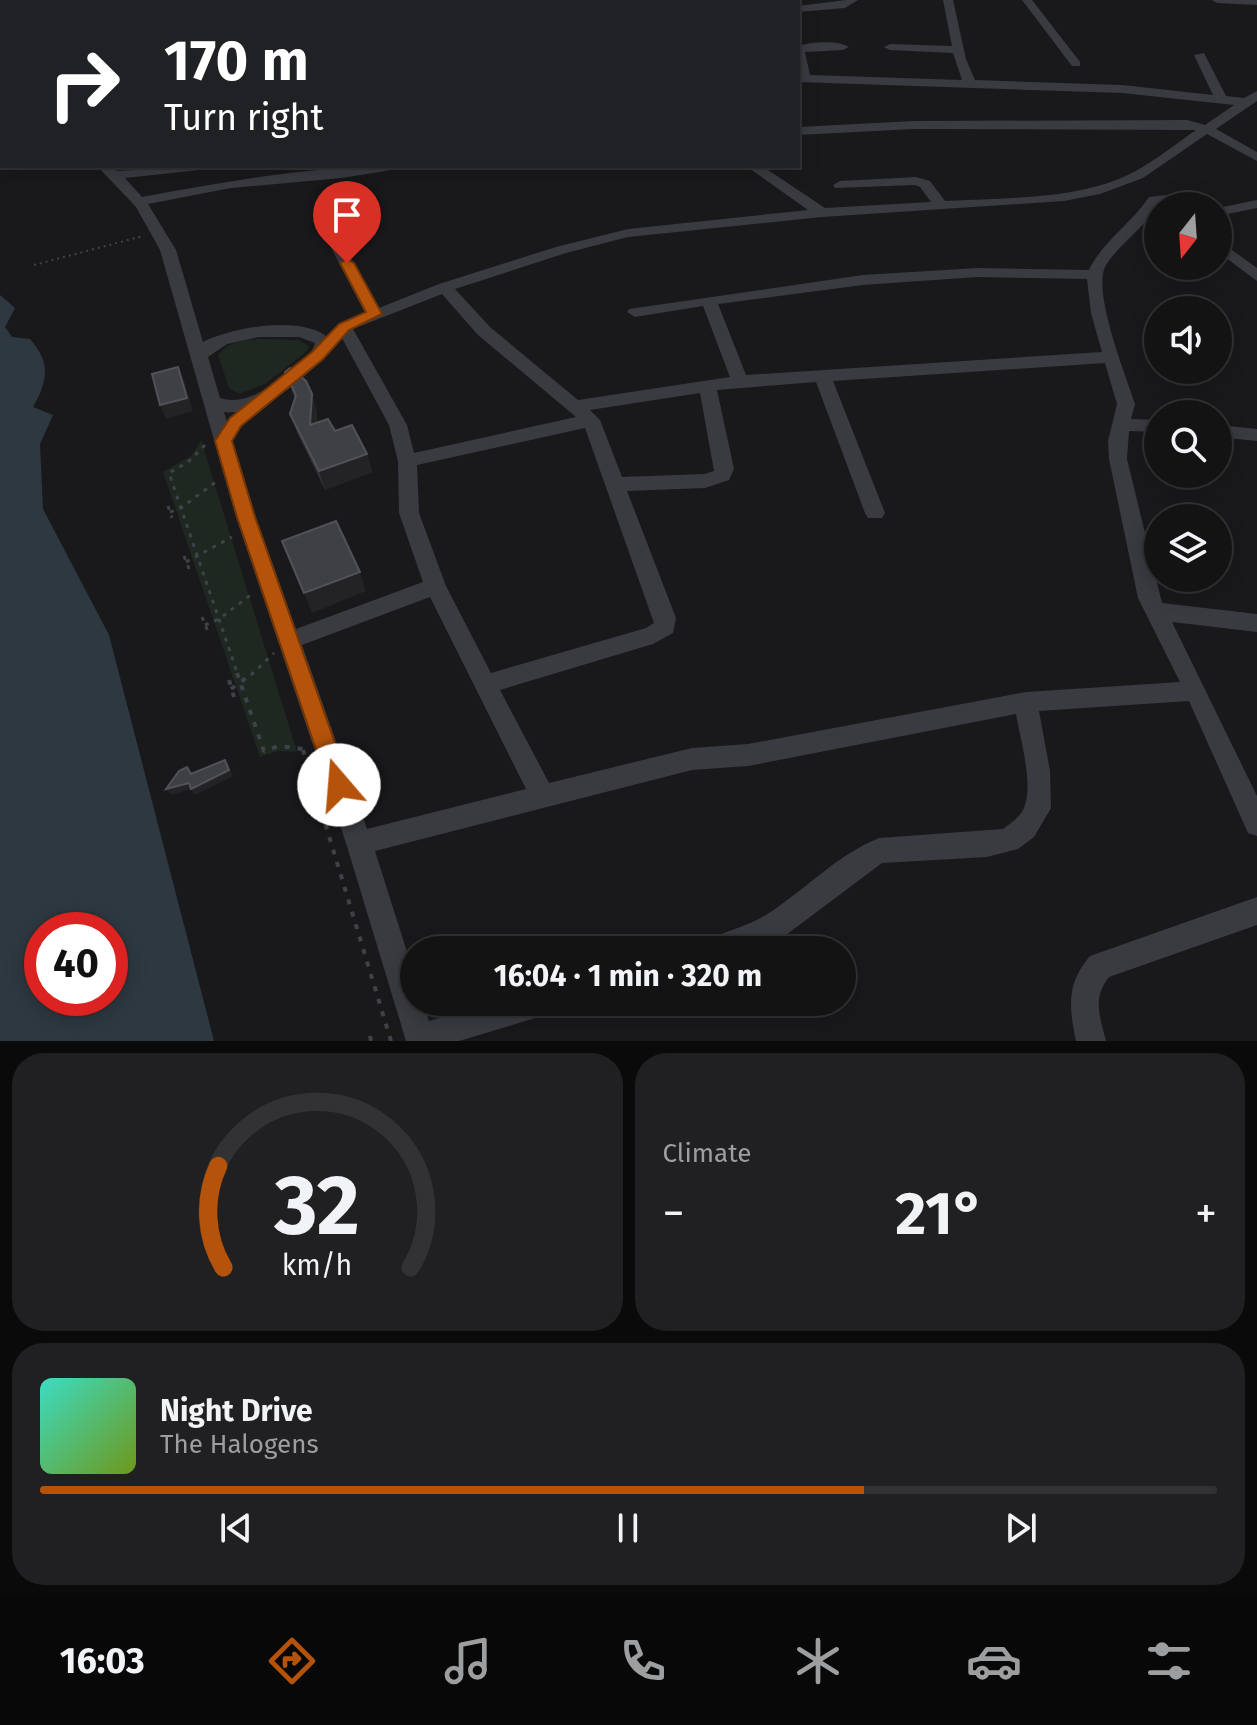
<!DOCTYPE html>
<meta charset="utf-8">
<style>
:root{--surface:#131314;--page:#202022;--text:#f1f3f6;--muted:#9d9ea0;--line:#323234;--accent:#b45309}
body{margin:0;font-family:"Fira Sans",sans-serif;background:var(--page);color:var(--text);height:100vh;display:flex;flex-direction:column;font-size:30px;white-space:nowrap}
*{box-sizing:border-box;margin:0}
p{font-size:26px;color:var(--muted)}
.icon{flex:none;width:44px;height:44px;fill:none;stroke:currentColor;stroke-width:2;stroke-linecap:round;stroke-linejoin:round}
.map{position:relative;height:1041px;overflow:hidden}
.sheet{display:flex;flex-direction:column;gap:12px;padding:12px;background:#0a0a0b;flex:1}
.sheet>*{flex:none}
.banner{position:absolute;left:0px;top:0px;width:800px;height:168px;box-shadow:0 4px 20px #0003,0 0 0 2px var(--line);background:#202124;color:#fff;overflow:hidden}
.needle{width:52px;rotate:197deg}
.buttons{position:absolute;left:1144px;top:192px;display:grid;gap:16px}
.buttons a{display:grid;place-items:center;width:88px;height:88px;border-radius:50%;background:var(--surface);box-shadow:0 4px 20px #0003,0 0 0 2px var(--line);font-size:40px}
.speed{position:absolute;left:24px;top:912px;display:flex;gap:16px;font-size:40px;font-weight:700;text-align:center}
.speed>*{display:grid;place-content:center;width:104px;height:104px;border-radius:50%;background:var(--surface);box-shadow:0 4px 20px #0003,0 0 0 2px var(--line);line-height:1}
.speed .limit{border:12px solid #d22;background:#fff;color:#111}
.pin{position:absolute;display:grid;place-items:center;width:68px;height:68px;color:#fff;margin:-82px -34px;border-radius:50% 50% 50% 0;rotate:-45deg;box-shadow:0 0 8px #0007}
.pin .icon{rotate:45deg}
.me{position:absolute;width:88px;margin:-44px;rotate:342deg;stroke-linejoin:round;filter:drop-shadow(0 0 6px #0008)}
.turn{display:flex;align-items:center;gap:28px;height:168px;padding:0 32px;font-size:36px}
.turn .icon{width:104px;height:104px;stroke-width:2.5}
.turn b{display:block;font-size:56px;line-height:68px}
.big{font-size:60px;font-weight:700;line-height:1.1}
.sheet .card{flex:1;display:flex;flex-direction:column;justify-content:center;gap:12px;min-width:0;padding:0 28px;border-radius:32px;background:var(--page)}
.sheet .dial{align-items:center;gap:0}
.dial svg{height:208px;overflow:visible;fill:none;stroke:var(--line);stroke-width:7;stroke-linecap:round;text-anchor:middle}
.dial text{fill:var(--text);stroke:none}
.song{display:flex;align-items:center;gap:24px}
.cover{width:96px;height:96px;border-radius:12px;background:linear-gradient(135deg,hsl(170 70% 55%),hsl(80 70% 35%))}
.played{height:8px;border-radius:4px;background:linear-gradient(90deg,var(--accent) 70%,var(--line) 70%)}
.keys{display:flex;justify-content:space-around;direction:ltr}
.heat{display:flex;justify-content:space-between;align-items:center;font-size:44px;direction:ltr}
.sheet .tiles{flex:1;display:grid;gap:12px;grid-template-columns:1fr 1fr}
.card:last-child{grid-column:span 2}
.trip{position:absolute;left:400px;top:936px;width:456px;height:80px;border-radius:40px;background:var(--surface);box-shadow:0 4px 20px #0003,0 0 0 2px var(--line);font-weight:700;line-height:80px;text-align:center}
.dock{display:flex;height:128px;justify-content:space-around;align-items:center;background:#080808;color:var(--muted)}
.dock .icon{width:56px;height:56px}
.dock .active{color:var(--accent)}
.dock b{font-size:36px;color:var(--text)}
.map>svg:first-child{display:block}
.green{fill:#1e2720}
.water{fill:#2d3841;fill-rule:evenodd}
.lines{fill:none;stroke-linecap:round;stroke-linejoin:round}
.path-far2{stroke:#3f4248;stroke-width:2;stroke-dasharray:2 4;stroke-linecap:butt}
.path-far1{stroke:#3f4248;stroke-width:3;stroke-dasharray:4 6;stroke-linecap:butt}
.path{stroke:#3f4248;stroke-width:4;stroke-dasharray:5 8;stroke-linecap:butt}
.minor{fill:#393b41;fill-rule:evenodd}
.major{fill:#555760;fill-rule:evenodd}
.wall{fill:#323237}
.shaded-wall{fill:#232326}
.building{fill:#3f4045;stroke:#505258;stroke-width:2}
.route{fill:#b45309;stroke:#753606;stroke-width:2}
</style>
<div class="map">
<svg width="1257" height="1041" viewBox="0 0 1257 1041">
<rect width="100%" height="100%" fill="#19191b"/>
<g class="green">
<path d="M299,340L309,346L307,351L265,384L239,394L229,388L218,355C235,333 273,340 299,340Z"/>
<polygon points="201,440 297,752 278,751 260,757 163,472 192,455"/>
</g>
<path class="water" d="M0,295L15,308L5,327L12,337L30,339C51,363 48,380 33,407L53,415L40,444L43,509L109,635L214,1041H0ZM42,930H110V998H42Z"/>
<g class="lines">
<polyline class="path-far2" points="34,265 143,236"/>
<g class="path-far1">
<polyline points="205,445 188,462 169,473 238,675"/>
<polyline points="168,506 172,518"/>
<polyline points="170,512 181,508 217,481"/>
<polyline points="184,556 189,569"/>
<polyline points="186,562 232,537"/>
<polyline points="202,617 208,632"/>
<polyline points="205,625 219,619 252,594"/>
<polyline points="251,675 274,653"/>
</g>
<g class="path">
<polyline points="237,673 264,751 279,746 303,749"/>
<polyline points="229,680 234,697"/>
<polyline points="231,689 253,673"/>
<polyline points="303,750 391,1041"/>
<polyline points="370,1036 371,1041"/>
</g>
<g class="minor">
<polygon points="594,0 605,0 606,2 595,2"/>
<polygon points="846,0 858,0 845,8 798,12 798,6"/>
<path d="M943,0H953L966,59L975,80L1122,85L1213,95L1194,55L1204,53L1226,96L1244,98L1257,91V101L1216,129L1257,152V161L1207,134L1143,178L1100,194L1064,201L822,217L628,237L566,253L455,289L490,327L578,400L730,377L703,306L635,317L627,312L629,309L863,275L977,268L1089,270C1102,242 1132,223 1149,197L1166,195V201L1159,203C1146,227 1121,242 1106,265C1091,289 1126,376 1135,404L1131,419L1158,420V432L1129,431L1127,459L1162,603L1257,614V632L1172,622L1257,796V836L1248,833L1189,701L1039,711L1050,771L1051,808L1034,837L1018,849L987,857L882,863L786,935L749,950H701L705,940C726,932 751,925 769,913C806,889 837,855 879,838L1003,829C1011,823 1022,816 1025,805C1033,782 1020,738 1016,714L748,766L692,770L375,851L414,974V1002H423L429,1021L493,1002H556L552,1012L542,1016L459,1041H406L346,843L236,517L160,250L136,207L97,166H112L117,171L206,166L199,170L125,178L142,197C226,181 313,166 398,166L391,170L342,178L231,188L148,204L176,250L203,342C233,327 307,313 332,341L330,351L324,359C295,383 266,415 224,412L256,517L296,629L423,582L399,513L398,461L389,425L336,327L365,313L326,238L328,235H338L379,308L439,284L556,247L628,229L808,210L746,166H762L825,208L931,202L920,187L915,185L835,188L833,185L840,181L916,177L930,181L945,201C1006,197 1078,201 1134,172C1156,160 1176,144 1196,130L914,129L798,135V127L914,121L1187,120L1205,125L1234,105L1122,93L798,82V46C812,42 837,40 849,47L843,50L805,52L810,75L962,80L953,53L890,50L884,47L890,44L952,46ZM977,277L1087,279L1091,313L1102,352L746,375L718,304L863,285ZM442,294L478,335L576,417L414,453L407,425L353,329ZM259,337H299L315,343L312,351C288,371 255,409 220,398L208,357L227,344ZM1105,363L1117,404L1108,441L1109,459L1138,598L1180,682L1026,692L748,744L692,748L549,783L500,690L653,644L673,633L676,618L627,491L705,488L729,480L734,469L717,390L816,382L865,513L868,518H882L885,513L833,381ZM700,393L714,471L704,474L622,477L600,420L590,410ZM585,428L654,623L646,628L491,673L446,586L419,513L417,465ZM430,597L526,789L367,829L302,645Z"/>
<polygon points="1022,0 1032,0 1080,62 1080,66 1072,66"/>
<polygon points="1212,0 1257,0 1257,5 1217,3"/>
<rect x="0" y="24" width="2" height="9"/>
<polygon points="1257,200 1257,208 1218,216 1218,208"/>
<polygon points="1218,240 1257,268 1257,281 1218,252"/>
<polygon points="1218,425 1257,429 1257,441 1218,437"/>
<path d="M1257,897V925L1109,977C1092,998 1100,1017 1106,1041H1076C1069,1007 1066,984 1090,956Z"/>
</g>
<rect class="major" x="0" y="9" width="2" height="8"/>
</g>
<polygon class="wall" points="285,372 312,394 317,413 317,423 335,431 367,454 372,472 325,490 297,432 290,414 295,399"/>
<g class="shaded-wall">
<polygon points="178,367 184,380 193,411 166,419 160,405"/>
<polygon points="312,394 317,413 316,444 310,425"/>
<polygon points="367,454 372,472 325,490 319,471"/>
<polygon points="360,572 366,591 312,613 304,593"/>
<polygon points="225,760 233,776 195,795 191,789 171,795 166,789"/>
</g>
<g class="building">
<polygon points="178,367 187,398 160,405 152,374"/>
<polygon points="290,368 306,381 312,394 310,425 328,419 335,431 352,425 367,454 319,471 290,414 296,395 285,372"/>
<polygon points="336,521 360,572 304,593 282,541"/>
<polygon points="225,760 229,770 191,789 189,783 166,789 179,771 187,767 191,774"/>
</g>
<polygon class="route" points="347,259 354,263 382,314 349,330 323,359 241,426 232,441 255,517 350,785 347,793 339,796 331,793 328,785 237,517 215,441 230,418 312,352 339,324 366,312 340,263"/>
</svg>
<div class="buttons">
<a><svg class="needle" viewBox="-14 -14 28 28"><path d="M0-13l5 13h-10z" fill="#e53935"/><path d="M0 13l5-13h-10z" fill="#9d9ea0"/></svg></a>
<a><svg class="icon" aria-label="sound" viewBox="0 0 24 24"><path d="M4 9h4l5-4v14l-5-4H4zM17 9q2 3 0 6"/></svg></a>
<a><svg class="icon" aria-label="search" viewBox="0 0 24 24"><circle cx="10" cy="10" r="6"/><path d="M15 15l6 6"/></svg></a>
<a><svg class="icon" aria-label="layers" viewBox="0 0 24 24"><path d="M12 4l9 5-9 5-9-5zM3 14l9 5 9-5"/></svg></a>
</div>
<div class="speed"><div class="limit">40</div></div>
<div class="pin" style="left:347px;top:263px;background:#d93025"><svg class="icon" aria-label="arrive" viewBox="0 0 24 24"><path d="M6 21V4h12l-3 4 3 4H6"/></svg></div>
<svg class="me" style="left:339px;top:785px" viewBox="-20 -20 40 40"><circle r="19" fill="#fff"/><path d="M0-13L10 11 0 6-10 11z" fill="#b45309"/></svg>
<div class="trip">16:04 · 1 min · 320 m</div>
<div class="banner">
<div class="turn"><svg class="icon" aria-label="right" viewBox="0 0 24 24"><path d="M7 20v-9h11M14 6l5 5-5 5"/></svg><div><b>170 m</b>Turn right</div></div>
</div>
</div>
<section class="sheet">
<div class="tiles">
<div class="card dial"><svg viewBox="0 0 100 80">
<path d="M14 69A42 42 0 1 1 86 69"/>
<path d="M14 69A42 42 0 0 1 12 30" stroke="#b45309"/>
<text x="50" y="56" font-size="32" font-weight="700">32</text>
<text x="50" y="72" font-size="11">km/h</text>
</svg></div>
<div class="card"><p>Climate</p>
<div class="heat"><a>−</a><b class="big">21°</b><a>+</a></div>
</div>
<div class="card">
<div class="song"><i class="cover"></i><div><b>Night Drive</b><p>The Halogens</p></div></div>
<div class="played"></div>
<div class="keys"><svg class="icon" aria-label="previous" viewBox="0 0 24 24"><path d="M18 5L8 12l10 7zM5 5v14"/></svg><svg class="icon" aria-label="pause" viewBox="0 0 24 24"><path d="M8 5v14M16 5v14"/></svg><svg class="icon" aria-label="next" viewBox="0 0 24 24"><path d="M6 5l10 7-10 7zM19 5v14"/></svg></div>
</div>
</div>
</section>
<nav class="dock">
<b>16:03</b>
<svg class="icon active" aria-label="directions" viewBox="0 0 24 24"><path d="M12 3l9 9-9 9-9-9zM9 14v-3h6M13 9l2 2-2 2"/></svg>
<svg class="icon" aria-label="music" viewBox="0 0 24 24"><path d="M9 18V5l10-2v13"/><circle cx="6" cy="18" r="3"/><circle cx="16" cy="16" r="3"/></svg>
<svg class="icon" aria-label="phone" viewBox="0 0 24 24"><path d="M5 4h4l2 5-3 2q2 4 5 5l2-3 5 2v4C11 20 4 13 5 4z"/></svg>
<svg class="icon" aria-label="climate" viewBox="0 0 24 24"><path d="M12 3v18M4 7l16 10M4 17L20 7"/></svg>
<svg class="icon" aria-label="car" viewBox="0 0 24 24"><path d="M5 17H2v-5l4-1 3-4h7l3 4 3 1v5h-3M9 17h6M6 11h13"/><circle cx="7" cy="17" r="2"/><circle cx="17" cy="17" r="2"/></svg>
<svg class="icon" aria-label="filters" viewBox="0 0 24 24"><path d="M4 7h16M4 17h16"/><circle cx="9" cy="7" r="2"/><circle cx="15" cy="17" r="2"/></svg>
</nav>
